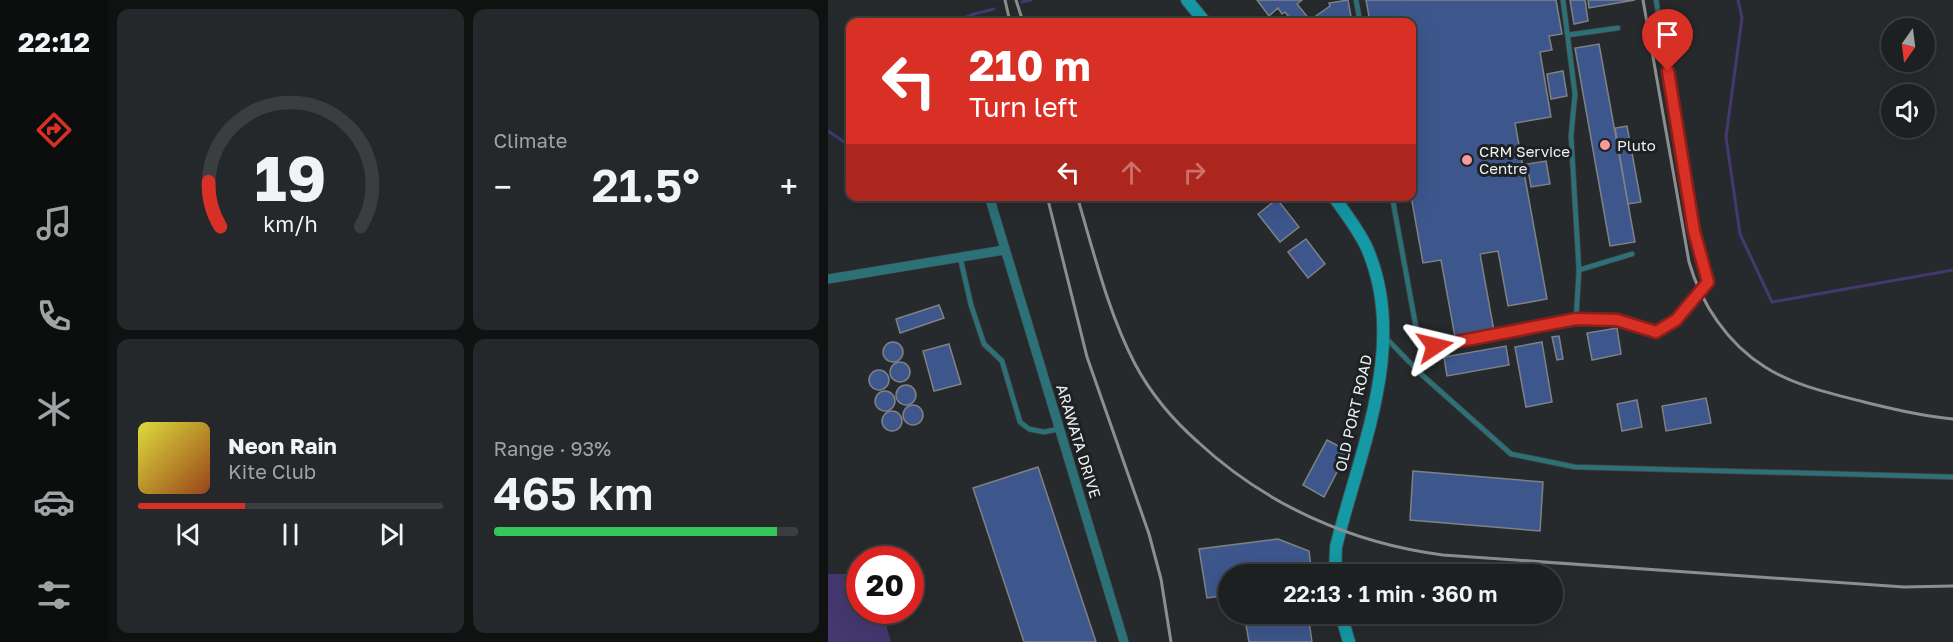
<!DOCTYPE html>
<meta charset="utf-8">
<style>
:root{--surface:#1d2021;--page:#25282a;--text:#f1f3f6;--muted:#a0a3a5;--line:#3b3e3f;--accent:#d93025}
body{margin:0;font-family:"Golos Text",sans-serif;background:var(--page);color:var(--text);height:100vh;display:flex;flex-direction:column;font-size:22px;white-space:nowrap}
*{box-sizing:border-box;margin:0}
p{font-size:20px;color:var(--muted)}
.icon{flex:none;width:33px;height:33px;fill:none;stroke:currentColor;stroke-width:2;stroke-linecap:round;stroke-linejoin:round}
.map{position:relative;flex:1;overflow:hidden}
.panel{display:flex;flex-direction:column;gap:9px;padding:9px;background:#101212;width:720px}
.panel>*{flex:none}
.guide{position:absolute;left:18px;top:18px;width:570px;height:183px;border-radius:12px;box-shadow:0 6px 24px #0002,0 0 0 2px var(--line);background:#d93025;color:#fff;overflow:hidden}
.needle{width:39px;rotate:194deg}
.buttons{position:absolute;left:1053px;top:18px;display:grid;gap:12px}
.buttons a{display:grid;place-items:center;width:54px;height:54px;border-radius:50%;background:var(--surface);box-shadow:0 6px 24px #0002,0 0 0 2px var(--line);font-size:30px}
.speed{position:absolute;left:18px;top:546px;display:flex;gap:12px;font-size:30px;font-weight:700;text-align:center}
.speed>*{display:grid;place-content:center;width:78px;height:78px;border-radius:50%;background:var(--surface);box-shadow:0 6px 24px #0002,0 0 0 2px var(--line);line-height:1}
.speed .limit{border:9px solid #d22;background:#fff;color:#111}
.pin{position:absolute;display:grid;place-items:center;width:51px;height:51px;color:#fff;margin:-62px -26px;border-radius:50% 50% 50% 0;rotate:-45deg;box-shadow:0 0 6px #0007}
.pin .icon{rotate:45deg}
.me{position:absolute;width:66px;margin:-33px;rotate:80deg;stroke-linejoin:round;filter:drop-shadow(0 0 4px #0008)}
.turn{display:flex;align-items:center;gap:21px;height:126px;padding:0 24px;font-size:27px}
.turn .icon{width:78px;height:78px;stroke-width:2.5}
.turn b{display:block;font-size:42px;line-height:51px}
.lanes{display:flex;align-items:center;height:57px;padding:0 24px;background:#0003;justify-content:center;gap:30px;direction:ltr}
.lanes .off{opacity:.35}
.big{font-size:45px;font-weight:600;line-height:1.1}
.panel .card{flex:1;display:flex;flex-direction:column;justify-content:center;gap:9px;min-width:0;padding:0 21px;border-radius:12px;background:var(--page)}
.panel .dial{align-items:center;gap:0}
.dial svg{height:156px;overflow:visible;fill:none;stroke:var(--line);stroke-width:7;stroke-linecap:round;text-anchor:middle}
.dial text{fill:var(--text);stroke:none}
.song{display:flex;align-items:center;gap:18px}
.cover{width:72px;height:72px;border-radius:9px;background:linear-gradient(135deg,hsl(60 70% 55%),hsl(20 70% 35%))}
.played{height:6px;border-radius:3px;background:linear-gradient(90deg,var(--accent) 35%,var(--line) 35%)}
.keys{display:flex;justify-content:space-around;direction:ltr}
.heat{display:flex;justify-content:space-between;align-items:center;font-size:33px;direction:ltr}
.charge{height:9px;border-radius:4px;background:linear-gradient(90deg,#34c759 93%,var(--line) 0)}
.panel .tiles{flex:1;display:grid;gap:9px;grid-template-columns:repeat(2,1fr)}
.trip{position:absolute;left:390px;top:564px;width:345px;height:60px;border-radius:30px;background:var(--surface);box-shadow:0 6px 24px #0002,0 0 0 2px var(--line);font-weight:600;line-height:60px;text-align:center}
main{display:flex;flex:1;min-height:0}
.menu{display:flex;flex-direction:column;width:108px;justify-content:space-around;align-items:center;background:#0c0d0d;color:var(--muted)}
.menu .icon{width:42px;height:42px}
.menu .selected{color:var(--accent)}
.menu b{font-size:27px;color:var(--text)}
.map>svg:first-child{display:block}
.water{fill:#44386f}
.lines{fill:none;stroke-linecap:round;stroke-linejoin:round}
.stream{stroke:#44386f;stroke-width:3}
.building{fill:#3d578c;stroke:#7f8185;stroke-width:1.5}
.lane-casing{stroke:#434648;stroke-width:6}
.street-casing{stroke:#434648;stroke-width:10}
.secondary-casing{stroke:#434648;stroke-width:14}
.lane{stroke:#2d7178;stroke-width:4.5}
.street{stroke:#2d7178;stroke-width:9}
.secondary{stroke:#1499a5;stroke-width:12}
.rail{stroke:#8c8e90;stroke-width:3}
.route-casing{stroke:#8d1f18;stroke-width:15}
.route{stroke:#d93025;stroke-width:10}
.poi-dot{fill:#f59b9c;stroke:#1d2123;stroke-width:2}
.labels{text-anchor:middle;dominant-baseline:central;stroke-width:6;stroke-linejoin:round;paint-order:stroke}
.poi-label{font-size:15px;fill:#eef0f1;stroke:#1d2123;text-anchor:start}
.street-label{font-size:15px;fill:#eef0f1;stroke:#1d2123}
</style>
<main>
<nav class="menu">
<b>22:12</b>
<svg class="icon selected" aria-label="directions" viewBox="0 0 24 24"><path d="M12 3l9 9-9 9-9-9zM9 14v-3h6M13 9l2 2-2 2"/></svg>
<svg class="icon" aria-label="music" viewBox="0 0 24 24"><path d="M9 18V5l10-2v13"/><circle cx="6" cy="18" r="3"/><circle cx="16" cy="16" r="3"/></svg>
<svg class="icon" aria-label="phone" viewBox="0 0 24 24"><path d="M5 4h4l2 5-3 2q2 4 5 5l2-3 5 2v4C11 20 4 13 5 4z"/></svg>
<svg class="icon" aria-label="climate" viewBox="0 0 24 24"><path d="M12 3v18M4 7l16 10M4 17L20 7"/></svg>
<svg class="icon" aria-label="car" viewBox="0 0 24 24"><path d="M5 17H2v-5l4-1 3-4h7l3 4 3 1v5h-3M9 17h6M6 11h13"/><circle cx="7" cy="17" r="2"/><circle cx="17" cy="17" r="2"/></svg>
<svg class="icon" aria-label="filters" viewBox="0 0 24 24"><path d="M4 7h16M4 17h16"/><circle cx="9" cy="7" r="2"/><circle cx="15" cy="17" r="2"/></svg>
</nav>
<section class="panel">
<div class="tiles">
<div class="card dial"><svg viewBox="0 0 100 80">
<path d="M14 69A42 42 0 1 1 86 69"/>
<path d="M14 69A42 42 0 0 1 8 46" stroke="#d93025"/>
<text x="50" y="56" font-size="32" font-weight="700">19</text>
<text x="50" y="72" font-size="11">km/h</text>
</svg></div>
<div class="card"><p>Climate</p>
<div class="heat"><a>−</a><b class="big">21.5°</b><a>+</a></div>
</div>
<div class="card">
<div class="song"><i class="cover"></i><div><b>Neon Rain</b><p>Kite Club</p></div></div>
<div class="played"></div>
<div class="keys"><svg class="icon" aria-label="previous" viewBox="0 0 24 24"><path d="M18 5L8 12l10 7zM5 5v14"/></svg><svg class="icon" aria-label="pause" viewBox="0 0 24 24"><path d="M8 5v14M16 5v14"/></svg><svg class="icon" aria-label="next" viewBox="0 0 24 24"><path d="M6 5l10 7-10 7zM19 5v14"/></svg></div>
</div>
<div class="card"><p>Range · 93%</p><b class="big">465 km</b><div class="charge"></div></div>
</div>
</section>
<div class="map">
<svg width="1125" height="642" viewBox="0 0 1125 642">
<rect width="100%" height="100%" fill="#272a2c"/>
<polygon class="water" points="0,574 31,574 32,610 54,611 63,642 0,642"/>
<g class="lines">
<g class="stream">
<polyline points="910,0 914,18 898,137 912,234 944,302 1125,270"/>
<polyline points="194,2 203,0"/>
<polyline points="126,22 146,14 166,9"/>
<polyline points="0,131 22,146"/>
</g>
</g>
<g class="building">
<polygon points="429,0 474,0 469,4 482,20 502,6 501,3 520,0 524,22 505,22 504,19 500,22 465,22 457,12 454,14 450,8 441,16"/>
<polygon points="538,0 728,0 734,34 721,36 724,50 712,52 723,117 687,123 719,299 680,306 670,251 652,254 666,331 627,337 613,260 595,263 583,196 584,22 542,22"/>
<polygon points="742,0 757,0 760,21 746,24"/>
<polygon points="760,0 807,0 761,8"/>
<polygon points="771,44 807,242 782,246 747,48"/>
<polygon points="735,71 739,96 723,99 719,74"/>
<polygon points="799,126 813,202 800,204 787,128"/>
<polygon points="718,161 722,184 703,187 699,164"/>
<polygon points="449,199 471,227 452,242 430,214"/>
<polygon points="478,239 497,264 480,278 460,252"/>
<polygon points="111,305 116,318 72,333 68,319"/>
<polygon points="789,328 793,354 764,360 759,333"/>
<polygon points="731,336 735,359 729,360 724,337"/>
<circle cx="65" cy="352" r="10"/>
<polygon points="714,342 724,402 698,407 687,347"/>
<polygon points="121,344 133,384 106,391 95,351"/>
<polygon points="678,346 681,365 619,376 616,357"/>
<circle cx="72" cy="372" r="10"/>
<circle cx="51" cy="380" r="10"/>
<circle cx="78" cy="395" r="10"/>
<circle cx="57" cy="401" r="10"/>
<polygon points="878,398 883,423 838,431 834,406"/>
<polygon points="809,400 814,427 794,431 789,404"/>
<circle cx="85" cy="415" r="10"/>
<circle cx="64" cy="421" r="10"/>
<polygon points="499,440 520,451 496,497 475,485"/>
<polygon points="210,467 268,642 196,642 145,488"/>
<polygon points="585,471 715,482 712,531 582,520"/>
<polygon points="450,539 481,551 484,574 400,574 400,595 379,598 371,549"/>
<polygon points="416,614 480,614 484,642 421,642"/>
</g>
<g class="lines">
<defs>
<g id="lane">
<polyline points="528,0 532,22"/>
<polyline points="436,21 437,22"/>
<polyline points="740,35 790,28"/>
<polyline points="564,196 589,333 607,346 748,319 751,270 743,136 747,94 735,0"/>
<polyline points="132,257 143,305 156,344 174,361 192,422 201,429 216,432 231,429"/>
<polyline points="751,270 804,254"/>
<polyline points="748,319 789,320 828,332 848,320 880,282 866,231 828,0"/>
<polyline points="558,338 593,374 683,454 747,467 1125,477"/>
</g>
<g id="street">
<polyline points="161,196 296,642"/>
<polyline points="0,279 176,250"/>
</g>
<g id="secondary">
<polyline points="359,0 377,22"/>
<path d="M505,196C517,212 529,228 538,246C582,344 531,451 508,547L507,574"/>
<polyline points="513,614 521,642"/>
</g>
</defs>
<use href="#lane" class="lane-casing"/>
<use href="#street" class="street-casing"/>
<use href="#secondary" class="secondary-casing"/>
<use href="#lane" class="lane"/>
<use href="#street" class="street"/>
<use href="#secondary" class="secondary"/>
<g class="rail">
<polyline points="177,0 182,22"/>
<polyline points="188,0 195,22"/>
<path d="M815,0L861,262C873,304 900,344 937,367C967,386 1002,393 1036,402C1065,409 1094,416 1125,419"/>
<polyline points="219,196 259,357 321,534 333,579 343,642"/>
<path d="M249,196C266,253 280,312 307,364C323,394 345,420 370,442C438,505 523,543 615,555L1076,587L1125,586"/>
</g>
</g>
<g class="lines">
<defs>
<polyline id="route" points="607,346 748,319 789,320 828,332 848,320 880,282 866,231 840,71"/>
</defs>
<use href="#route" class="route-casing"/>
<use href="#route" class="route"/>
</g>
<g class="poi-dot">
<circle cx="777" cy="145" r="6"/>
<circle cx="639" cy="160" r="6"/>
</g>
<g class="labels">
<g class="poi-label">
<text x="789" y="145">Pluto</text>
<text x="651" y="151">CRM Service<tspan x="651" dy="17">Centre</tspan></text>
</g>
<g class="street-label">
<text transform="translate(525 413) rotate(-77)">OLD PORT ROAD</text>
<text transform="translate(251 441) rotate(73)">ARAWATA DRIVE</text>
</g>
</g>
</svg>
<div class="buttons">
<a><svg class="needle" viewBox="-14 -14 28 28"><path d="M0-13l5 13h-10z" fill="#e53935"/><path d="M0 13l5-13h-10z" fill="#a0a3a5"/></svg></a>
<a><svg class="icon" aria-label="sound" viewBox="0 0 24 24"><path d="M4 9h4l5-4v14l-5-4H4zM17 9q2 3 0 6"/></svg></a>
</div>
<div class="speed"><div class="limit">20</div></div>
<div class="pin" style="left:840px;top:71px;background:#d93025"><svg class="icon" aria-label="arrive" viewBox="0 0 24 24"><path d="M6 21V4h12l-3 4 3 4H6"/></svg></div>
<svg class="me" style="left:607px;top:346px" viewBox="-20 -20 40 40"><path d="M0-17L14 15 0 8-14 15z" fill="#d93025" stroke="#fff" stroke-width="4"/></svg>
<div class="trip">22:13 · 1 min · 360 m</div>
<div class="guide">
<div class="turn"><svg class="icon" aria-label="left" viewBox="0 0 24 24"><path d="M17 20v-9H6M10 6l-5 5 5 5"/></svg><div><b>210 m</b>Turn left</div></div>
<div class="lanes"><svg class="icon" aria-label="left" viewBox="0 0 24 24"><path d="M17 20v-9H6M10 6l-5 5 5 5"/></svg><svg class="icon off" aria-label="ahead" viewBox="0 0 24 24"><path d="M12 20V5M6 11l6-6 6 6"/></svg><svg class="icon off" aria-label="right" viewBox="0 0 24 24"><path d="M7 20v-9h11M14 6l5 5-5 5"/></svg></div>
</div>
</div>
</main>
